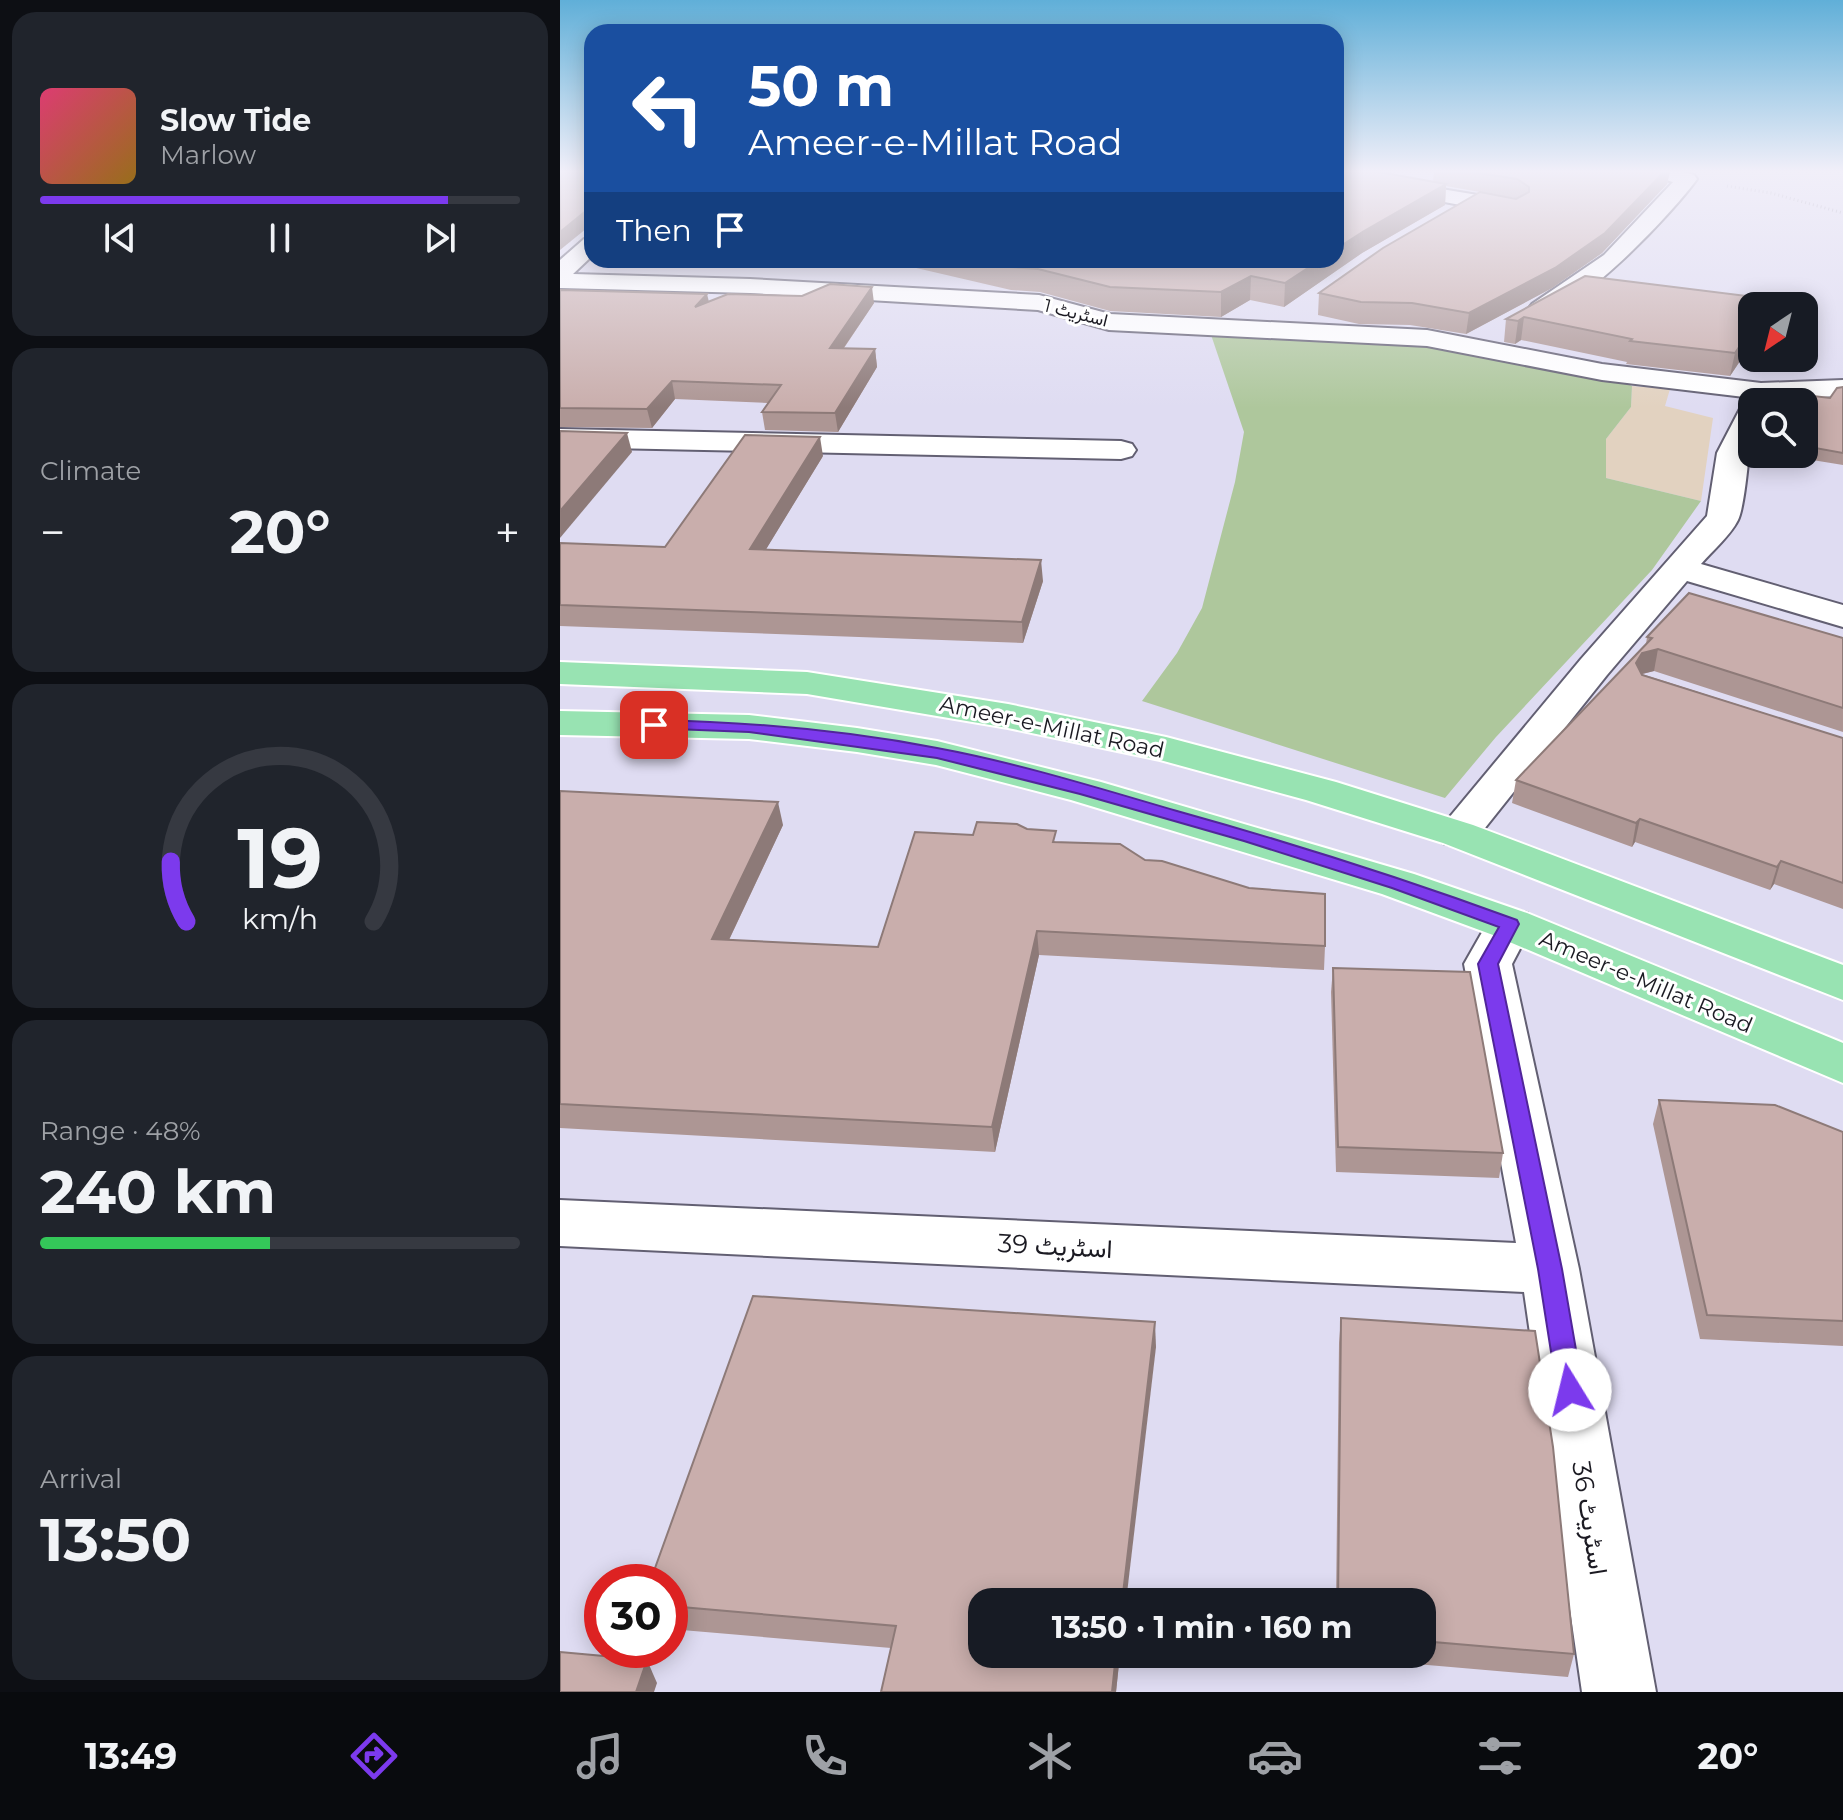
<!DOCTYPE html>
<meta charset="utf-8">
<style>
:root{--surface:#171b24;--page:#20242c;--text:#f1f3f6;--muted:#9ea1a6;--line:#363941;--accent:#7c3aed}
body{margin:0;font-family:Montserrat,Vazirmatn,sans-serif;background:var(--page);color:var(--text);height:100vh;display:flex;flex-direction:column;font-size:30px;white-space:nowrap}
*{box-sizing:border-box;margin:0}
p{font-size:26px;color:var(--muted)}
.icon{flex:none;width:44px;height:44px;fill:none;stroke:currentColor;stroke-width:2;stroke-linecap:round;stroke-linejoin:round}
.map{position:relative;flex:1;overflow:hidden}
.sheet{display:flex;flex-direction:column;gap:12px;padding:12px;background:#0d0f14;width:560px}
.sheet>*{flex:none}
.guide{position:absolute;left:24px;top:24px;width:760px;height:244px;border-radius:24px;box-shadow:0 4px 20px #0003;background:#1a4fa0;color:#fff;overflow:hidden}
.needle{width:52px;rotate:215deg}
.tools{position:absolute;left:1178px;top:292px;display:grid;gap:16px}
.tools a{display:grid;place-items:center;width:80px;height:80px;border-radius:16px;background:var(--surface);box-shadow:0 4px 20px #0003;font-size:40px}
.speed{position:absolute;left:24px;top:1564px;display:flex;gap:16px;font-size:40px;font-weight:700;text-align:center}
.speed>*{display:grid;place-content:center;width:104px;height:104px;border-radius:50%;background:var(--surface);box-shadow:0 4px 20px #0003;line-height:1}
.speed .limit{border:12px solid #d22;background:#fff;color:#111}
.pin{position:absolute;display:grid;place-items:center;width:68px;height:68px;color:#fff;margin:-34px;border-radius:16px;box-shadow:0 4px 12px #0006}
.me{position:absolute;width:88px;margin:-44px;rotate:351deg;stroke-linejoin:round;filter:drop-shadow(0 0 6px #0008)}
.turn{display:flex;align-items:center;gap:28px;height:168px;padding:0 32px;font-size:36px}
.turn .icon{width:104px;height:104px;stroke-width:2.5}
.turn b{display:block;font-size:56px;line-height:68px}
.then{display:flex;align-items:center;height:76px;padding:0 32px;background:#0003;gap:16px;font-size:30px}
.big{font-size:60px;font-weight:700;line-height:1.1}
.sheet .tile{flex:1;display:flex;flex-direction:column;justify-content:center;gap:12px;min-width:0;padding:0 28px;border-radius:24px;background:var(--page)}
.sheet .dial{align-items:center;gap:0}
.dial svg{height:208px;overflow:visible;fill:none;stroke:var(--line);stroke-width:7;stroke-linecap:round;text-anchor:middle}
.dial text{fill:var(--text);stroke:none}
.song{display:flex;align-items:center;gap:24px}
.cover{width:96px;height:96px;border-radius:12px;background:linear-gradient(135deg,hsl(340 70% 55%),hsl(40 70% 35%))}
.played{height:8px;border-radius:4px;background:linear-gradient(90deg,var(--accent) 85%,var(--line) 85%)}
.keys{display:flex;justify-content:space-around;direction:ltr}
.heat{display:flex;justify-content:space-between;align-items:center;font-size:44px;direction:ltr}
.charge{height:12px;border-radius:6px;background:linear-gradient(90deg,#34c759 48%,var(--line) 0)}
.trip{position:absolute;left:408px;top:1588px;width:468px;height:80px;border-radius:24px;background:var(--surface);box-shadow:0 4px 20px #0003;font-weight:700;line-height:80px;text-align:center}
.dock{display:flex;height:128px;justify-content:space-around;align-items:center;background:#090b0e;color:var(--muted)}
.dock .icon{width:56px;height:56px}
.dock .current{color:var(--accent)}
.dock b{font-size:36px;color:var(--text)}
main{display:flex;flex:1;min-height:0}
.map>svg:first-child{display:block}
.industrial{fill:#e2d2c0}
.green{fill:#aec79c}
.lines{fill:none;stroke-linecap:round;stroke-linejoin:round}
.minor-casing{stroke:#625f72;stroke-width:4}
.major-casing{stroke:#fff;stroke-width:4}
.path{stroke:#9c99ab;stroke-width:3;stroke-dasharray:1 3;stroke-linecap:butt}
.minor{fill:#fff;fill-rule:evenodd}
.major{fill:#98e3b2;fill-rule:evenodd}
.wall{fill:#ad9694}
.shaded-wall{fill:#8d7a78}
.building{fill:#c9aeac;stroke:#8d7a78;stroke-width:2}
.route{fill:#7c3aed;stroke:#51269a;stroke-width:2}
.labels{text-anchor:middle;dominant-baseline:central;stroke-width:6;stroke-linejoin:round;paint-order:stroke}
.far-street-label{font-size:18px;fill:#1b1a22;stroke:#fff}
.street-label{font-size:22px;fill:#1b1a22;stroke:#fff}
.near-street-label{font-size:26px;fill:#1b1a22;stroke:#fff}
</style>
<main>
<section class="sheet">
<div class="tile">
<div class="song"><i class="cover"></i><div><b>Slow Tide</b><p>Marlow</p></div></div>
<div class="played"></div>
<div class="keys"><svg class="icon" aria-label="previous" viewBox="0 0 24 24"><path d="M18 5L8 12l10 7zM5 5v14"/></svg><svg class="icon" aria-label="pause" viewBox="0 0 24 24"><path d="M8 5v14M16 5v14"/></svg><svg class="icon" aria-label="next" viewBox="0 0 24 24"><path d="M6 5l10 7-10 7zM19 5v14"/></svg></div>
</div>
<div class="tile"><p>Climate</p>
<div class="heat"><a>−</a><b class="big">20°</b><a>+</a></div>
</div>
<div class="tile dial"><svg viewBox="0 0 100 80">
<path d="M14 69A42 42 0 1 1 86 69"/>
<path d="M14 69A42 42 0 0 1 8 46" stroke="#7c3aed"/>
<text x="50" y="56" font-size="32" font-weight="700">19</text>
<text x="50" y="72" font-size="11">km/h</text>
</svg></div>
<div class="tile"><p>Range · 48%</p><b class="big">240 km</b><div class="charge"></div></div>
<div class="tile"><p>Arrival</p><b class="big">13:50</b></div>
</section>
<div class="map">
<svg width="1283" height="1692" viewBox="0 0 1283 1692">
<rect width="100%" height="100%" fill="#dfdcf2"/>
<polygon class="industrial" points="1072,386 1110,389 1105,406 1153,418 1141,501 1046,478 1046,439 1071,407"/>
<polygon class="green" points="648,326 953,356 1062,381 1072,386 1071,407 1046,439 1046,478 1141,501 1092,570 936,737 885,798 582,701 617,653 642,608 675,482 684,432"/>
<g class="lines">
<defs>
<g id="minor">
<path d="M1086,171H1120L1134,175L1137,179C1115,210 1010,324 972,314L968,309L972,304L1044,255L1113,182L1089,175Z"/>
<polygon points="827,180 954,201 965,208 954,215 820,190 816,186"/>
<polygon points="32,237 32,256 13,274 190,279 479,295 550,314 867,330 1042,364 1201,383 1283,380 1283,396 1201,399 1042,380 867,346 549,330 478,310 190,293 0,288 0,260 24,239"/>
<path d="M1192,402C1192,423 1186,504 1178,520C1170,536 1153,550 1141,564L1283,605V627L1127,581L1047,675L913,843L898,847L883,843L876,834L883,825L1021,659L1147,516L1157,453L1182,405Z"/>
<polygon points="0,429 561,441 572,444 576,450 572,456 561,459 0,447"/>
<polygon points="950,909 967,913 973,924 952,964 1019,1269 1096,1692 1022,1692 964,1292 0,1246 0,1200 956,1243 904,964 933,913"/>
</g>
<g id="major">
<polygon points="0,662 247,672 448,704 606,737 776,782 913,825 1283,965 1283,1000 883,843 746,800 600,760 448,728 247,694 0,684"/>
<polygon points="0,711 189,715 297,728 377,741 541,782 854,874 967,913 1283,1043 1283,1083 933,935 822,894 511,800 376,765 297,752 189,739 0,735"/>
</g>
</defs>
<use href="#minor" class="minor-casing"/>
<use href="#major" class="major-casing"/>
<polyline class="path" points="1167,186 1211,193 1283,213"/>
<use href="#minor" class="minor"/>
<use href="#major" class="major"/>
</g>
<g class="wall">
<polygon points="874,171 1110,171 1107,184 1042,253 992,288 906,334 850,325 799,324 758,315 759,293 954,198 886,186 885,205 802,253 724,307 690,300 661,317 550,311 480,292 451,290 352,267 352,260 776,260 873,182"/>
<polygon points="1025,276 1211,299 1210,306 1192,306 1192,343 1170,376 1066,364 1067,362 961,340 955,344 944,342 946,319"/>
<polygon points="0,290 149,302 314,303 284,348 315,349 317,367 278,432 205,430 202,412 208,403 115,399 92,428 0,427"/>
<polygon points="1283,387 1283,465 1234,457 1235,454 1244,454 1244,402 1270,398"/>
<polygon points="263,456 206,549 483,581 463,643 0,626 0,543 105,547"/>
<polygon points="1087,637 1283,638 1283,732 1094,671 1082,674 1283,738 1283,909 1214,884 1210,890 1075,842 1072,847 952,803 956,780 1086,644"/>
<polygon points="0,791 223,825 169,940 318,947 413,835 467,829 496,842 585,860 765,946 764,970 479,955 435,1152 0,1128"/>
<polygon points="773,968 943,1153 939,1178 776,1172 771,992"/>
<polygon points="1099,1100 1283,1132 1283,1346 1140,1339 1093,1124"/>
<polygon points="781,1318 1014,1654 1008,1677 775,1657 775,1654 862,1654 862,1602 776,1602 779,1343"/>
<polygon points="596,1347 422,1654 560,1654 556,1692 321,1692 331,1648 110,1629 110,1582"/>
</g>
<g class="shaded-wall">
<polygon points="1105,171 1110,171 1107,184 1042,253 992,288 906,334 909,313"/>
<polygon points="886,184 885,205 802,253 724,307 725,283 760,260 776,260 776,249 804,231"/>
<polygon points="32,206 32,224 0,250 0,232"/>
<polygon points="691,276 690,300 661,317 661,292"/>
<polygon points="312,287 314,303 272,365 270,348"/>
<polygon points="147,294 151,310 135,307"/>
<polygon points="964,317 961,340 955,344 958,321"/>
<polygon points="1192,328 1192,343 1170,376 1175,353"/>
<polygon points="315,349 317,367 278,432 275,413"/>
<polygon points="112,381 115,399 92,428 87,409"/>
<polygon points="67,433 72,452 0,538 0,511"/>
<polygon points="260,437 263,456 194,569 190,549"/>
<polygon points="481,560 483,581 463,643 462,622"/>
<polygon points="1098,649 1094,671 1078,675 1076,663 1082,653"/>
<polygon points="218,802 223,825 158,963 152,939"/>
<polygon points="1080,819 1075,842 1072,847 1076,823"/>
<polygon points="1221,861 1214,884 1210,890 1217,867"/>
<polygon points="477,931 479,955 435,1152 432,1127"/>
<polygon points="595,1322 596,1347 566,1602 562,1602"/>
<polygon points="556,1654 560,1654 556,1692 552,1692"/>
<polygon points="87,1660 97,1683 94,1692 76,1692"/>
</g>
<g class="building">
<polygon points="0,171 32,171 32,206 0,232"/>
<polygon points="776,171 814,171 886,184 804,231 776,249"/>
<polygon points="905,171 1105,171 1045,233 995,268 909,313 852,303 801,302 759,293 823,248 920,192 956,199 969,192 969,187 957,179"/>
<polygon points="419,260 760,260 725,283 691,276 661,292 550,287 478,269 450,267"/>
<polygon points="1025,276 1211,299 1207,306 1192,306 1192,328 1175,353 1070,341 1072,339 964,317 958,321 946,319"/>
<polygon points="270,284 312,287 270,348 315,349 275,413 202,412 221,385 112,381 87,409 0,408 0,290 147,294 135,307 168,294 242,296"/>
<polygon points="1283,387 1283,453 1244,446 1244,403 1245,395 1270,398 1277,388"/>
<polygon points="0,431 67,433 0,511"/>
<polygon points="185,435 260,437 190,549 481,560 462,622 0,605 0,543 105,547"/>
<polygon points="1129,593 1283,638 1283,708 1098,649 1082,653 1076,663 1082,675 1283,738 1283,883 1221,861 1217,867 1080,819 1076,823 956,780 1092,638 1087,637"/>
<polygon points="0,791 218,802 152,939 318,947 355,832 413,835 417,822 457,824 467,829 496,831 493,842 560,844 585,860 602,861 689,888 765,894 765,946 477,931 432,1127 0,1104"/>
<polygon points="773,968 910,972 943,1153 778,1147"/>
<polygon points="1099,1100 1215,1105 1283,1132 1283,1321 1147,1315"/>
<polygon points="193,1296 595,1322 562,1602 422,1602 422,1654 556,1654 552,1692 321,1692 336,1626 110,1606 110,1582 90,1582"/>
<polygon points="781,1318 975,1331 993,1447 1014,1654 862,1641 862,1602 778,1602"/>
<polygon points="0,1652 87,1660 76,1692 0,1692"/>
</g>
<linearGradient id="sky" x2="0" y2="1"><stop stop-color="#60afd8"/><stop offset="0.42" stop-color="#f1eff9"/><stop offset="1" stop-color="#f1eff9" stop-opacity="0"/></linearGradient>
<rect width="1283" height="408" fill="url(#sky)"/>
<path class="route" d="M94,720C189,722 284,730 377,748C458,763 538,788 617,811C732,843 845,879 957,920L959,924L938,964L1002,1269L1023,1390L1019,1398L1010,1401L1000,1398L997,1390L978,1269L918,964L939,927L832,888L684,841L520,794L377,758L189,732L89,728L86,725Z"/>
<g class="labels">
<g class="far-street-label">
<text transform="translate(516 313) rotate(14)">اسٹریٹ 1</text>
</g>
<g class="street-label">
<text transform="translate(492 727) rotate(12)">Ameer-e-Millat Road</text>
<text transform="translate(1086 982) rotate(23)">Ameer-e-Millat Road</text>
</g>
<g class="near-street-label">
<text transform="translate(495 1246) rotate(3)">اسٹریٹ 39</text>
<text transform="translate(1030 1518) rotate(81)">اسٹریٹ 36</text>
</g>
</g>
</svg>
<div class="tools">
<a><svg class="needle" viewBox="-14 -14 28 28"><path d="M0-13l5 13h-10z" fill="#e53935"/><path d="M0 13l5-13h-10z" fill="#9ea1a6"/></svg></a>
<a><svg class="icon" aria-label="search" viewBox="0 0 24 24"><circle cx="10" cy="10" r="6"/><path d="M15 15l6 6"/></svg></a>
</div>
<div class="speed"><div class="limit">30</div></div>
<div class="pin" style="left:94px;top:725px;background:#d93025"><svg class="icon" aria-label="arrive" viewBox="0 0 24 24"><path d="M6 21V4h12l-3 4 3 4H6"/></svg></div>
<svg class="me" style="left:1010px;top:1390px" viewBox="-20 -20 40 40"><circle r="19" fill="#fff"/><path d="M0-13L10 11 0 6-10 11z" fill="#7c3aed"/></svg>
<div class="trip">13:50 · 1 min · 160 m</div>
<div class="guide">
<div class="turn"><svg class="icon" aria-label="left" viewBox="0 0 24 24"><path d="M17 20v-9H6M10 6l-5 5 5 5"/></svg><div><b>50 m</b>Ameer-e-Millat Road</div></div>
<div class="then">Then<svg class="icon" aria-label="arrive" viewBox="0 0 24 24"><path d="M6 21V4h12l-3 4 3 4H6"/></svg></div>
</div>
</div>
</main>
<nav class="dock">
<b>13:49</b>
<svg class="icon current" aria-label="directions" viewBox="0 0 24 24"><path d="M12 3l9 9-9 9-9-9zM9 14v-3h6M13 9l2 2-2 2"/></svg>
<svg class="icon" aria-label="music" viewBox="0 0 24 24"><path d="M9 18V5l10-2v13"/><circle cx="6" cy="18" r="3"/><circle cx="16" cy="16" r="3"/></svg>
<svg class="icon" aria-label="phone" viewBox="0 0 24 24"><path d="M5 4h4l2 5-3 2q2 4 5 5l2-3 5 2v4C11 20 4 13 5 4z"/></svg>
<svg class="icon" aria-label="climate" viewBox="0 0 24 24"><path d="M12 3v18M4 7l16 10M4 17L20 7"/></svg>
<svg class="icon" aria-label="car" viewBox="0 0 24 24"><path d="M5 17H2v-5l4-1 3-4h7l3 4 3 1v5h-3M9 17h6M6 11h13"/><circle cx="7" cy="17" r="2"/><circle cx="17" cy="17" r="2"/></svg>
<svg class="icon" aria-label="filters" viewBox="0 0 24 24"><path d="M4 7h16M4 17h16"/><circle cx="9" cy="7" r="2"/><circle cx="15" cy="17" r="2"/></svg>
<b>20°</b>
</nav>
